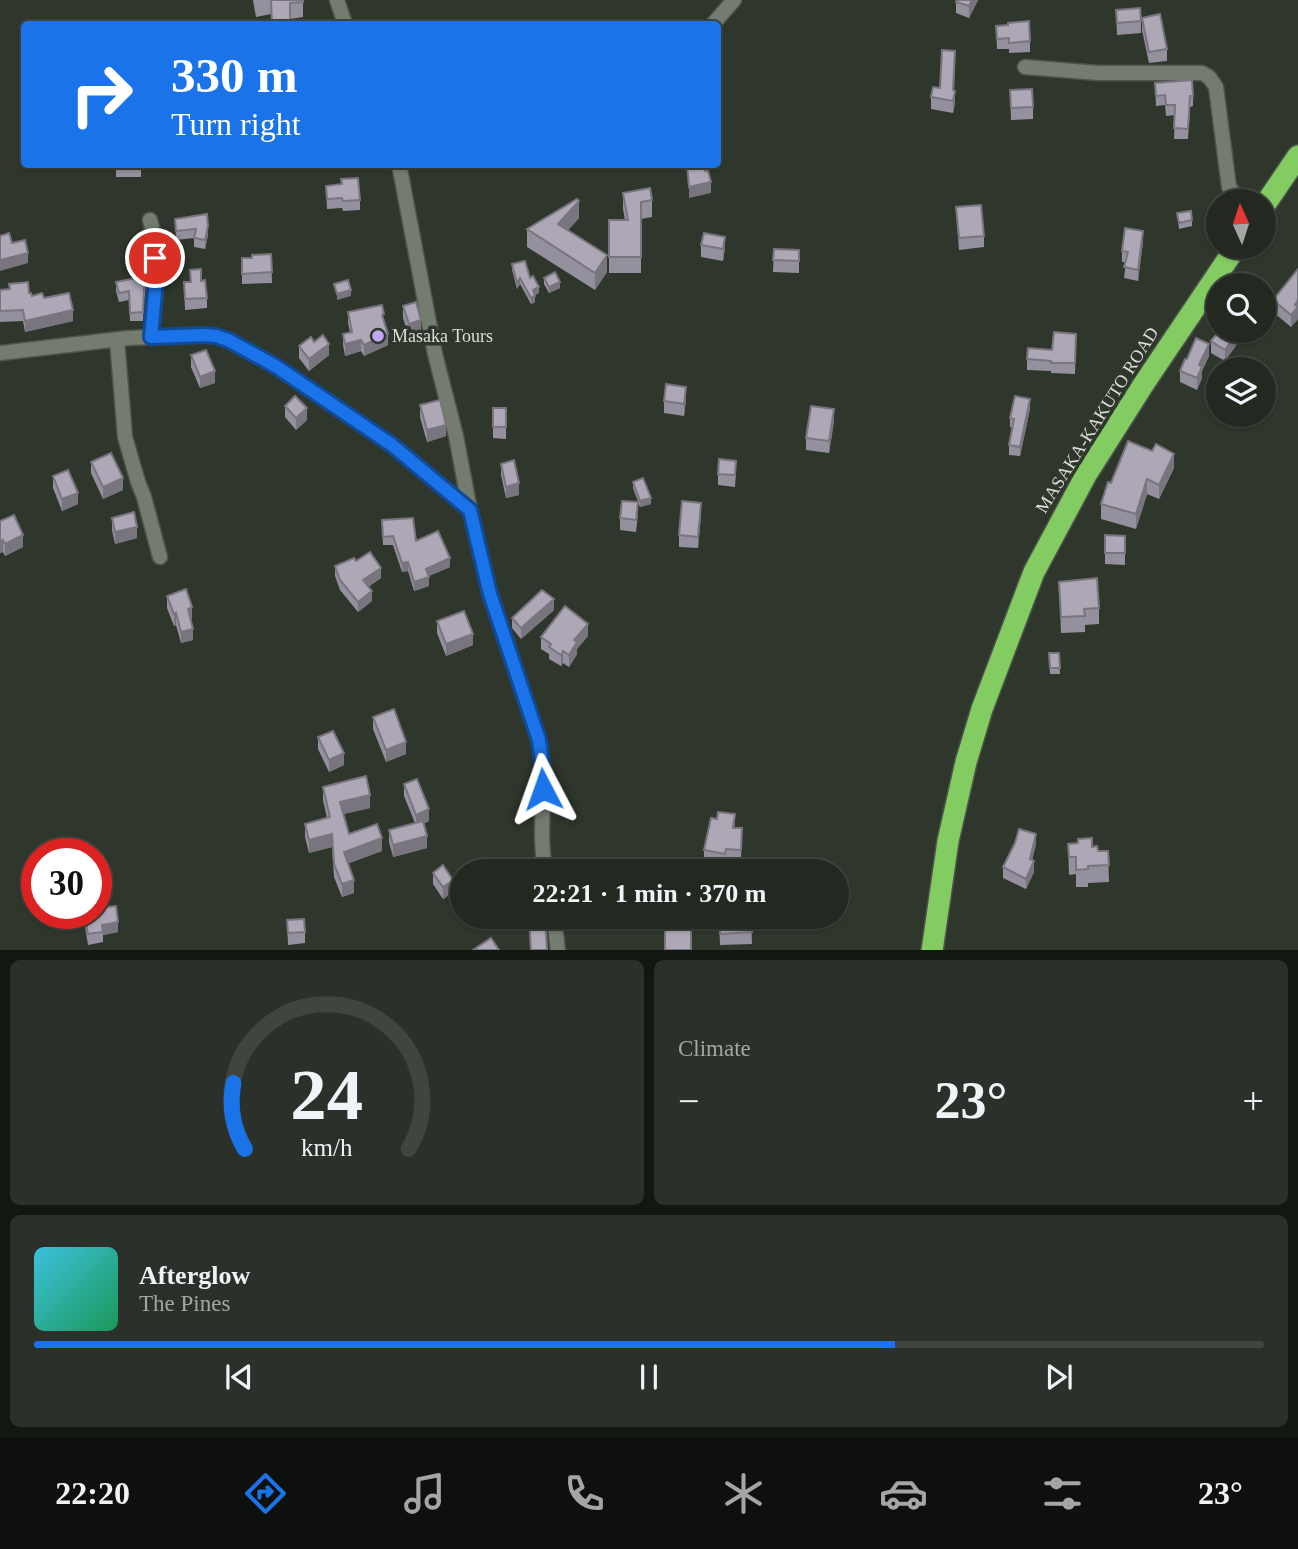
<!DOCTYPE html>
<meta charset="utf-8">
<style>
:root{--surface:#232921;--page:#2b312a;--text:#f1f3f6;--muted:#a3a6a5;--line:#40453f;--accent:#1a73e8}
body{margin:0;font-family:"Times New Roman",serif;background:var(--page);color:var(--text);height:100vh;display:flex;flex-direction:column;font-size:26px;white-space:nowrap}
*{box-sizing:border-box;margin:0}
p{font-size:23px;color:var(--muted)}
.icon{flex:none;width:38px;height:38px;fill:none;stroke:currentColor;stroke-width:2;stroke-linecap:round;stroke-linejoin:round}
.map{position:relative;height:950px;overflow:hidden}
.side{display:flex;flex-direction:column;gap:10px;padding:10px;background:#131712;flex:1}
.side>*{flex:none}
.hud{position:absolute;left:21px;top:21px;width:700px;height:147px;border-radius:7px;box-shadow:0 2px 5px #0004,0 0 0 2px var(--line);background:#1a73e8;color:#fff;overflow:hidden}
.needle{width:46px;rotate:357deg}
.controls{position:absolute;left:1206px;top:189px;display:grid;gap:14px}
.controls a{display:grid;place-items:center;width:70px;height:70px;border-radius:50%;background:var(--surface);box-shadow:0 2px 5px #0004,0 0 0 2px var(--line);font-size:35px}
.speed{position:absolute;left:21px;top:838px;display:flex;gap:14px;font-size:35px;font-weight:700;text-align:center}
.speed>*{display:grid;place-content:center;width:91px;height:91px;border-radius:50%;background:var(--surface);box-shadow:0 2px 5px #0004,0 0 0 2px var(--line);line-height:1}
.speed .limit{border:10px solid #d22;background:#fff;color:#111}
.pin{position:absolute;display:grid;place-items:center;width:60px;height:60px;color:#fff;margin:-30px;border:4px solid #fff;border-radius:50%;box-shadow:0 2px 7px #0007}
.me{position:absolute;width:77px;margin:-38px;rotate:356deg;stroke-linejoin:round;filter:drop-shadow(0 0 5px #0008)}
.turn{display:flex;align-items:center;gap:24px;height:147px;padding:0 35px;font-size:32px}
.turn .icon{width:91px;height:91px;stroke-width:2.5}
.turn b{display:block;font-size:49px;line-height:60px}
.big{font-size:52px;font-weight:700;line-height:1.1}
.side .tile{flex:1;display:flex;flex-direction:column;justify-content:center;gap:10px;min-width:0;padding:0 24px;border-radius:10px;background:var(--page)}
.side .dial{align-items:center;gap:0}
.dial svg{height:182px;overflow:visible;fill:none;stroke:var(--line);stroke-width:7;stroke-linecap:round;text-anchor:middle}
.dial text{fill:var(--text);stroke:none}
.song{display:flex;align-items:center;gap:21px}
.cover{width:84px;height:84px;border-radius:10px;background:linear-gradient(135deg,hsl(190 70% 55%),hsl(150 70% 35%))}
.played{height:7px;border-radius:4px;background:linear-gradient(90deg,var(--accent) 70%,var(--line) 70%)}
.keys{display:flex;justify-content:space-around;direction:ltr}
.heat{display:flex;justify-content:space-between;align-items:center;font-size:38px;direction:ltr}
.side .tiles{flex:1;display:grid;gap:10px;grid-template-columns:1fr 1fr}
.tile:last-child{grid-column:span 2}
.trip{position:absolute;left:450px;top:859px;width:399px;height:70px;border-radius:35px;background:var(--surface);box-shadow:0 2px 5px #0004,0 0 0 2px var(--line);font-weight:700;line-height:70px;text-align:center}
.dock{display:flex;height:112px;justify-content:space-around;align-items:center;background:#0e100d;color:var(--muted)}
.dock .icon{width:49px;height:49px}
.dock .selected{color:var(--accent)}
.dock b{font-size:32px;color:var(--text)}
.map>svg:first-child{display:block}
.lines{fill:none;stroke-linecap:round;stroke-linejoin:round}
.minor-casing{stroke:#4e544c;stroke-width:17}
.highway-casing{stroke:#4e544c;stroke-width:24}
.minor{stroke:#737c6f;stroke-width:14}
.highway{stroke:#83cc62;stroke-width:21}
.wall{fill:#95909d}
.shaded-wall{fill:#79757f}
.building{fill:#ada7b6;stroke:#79757f;stroke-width:2}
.route-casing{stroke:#114b97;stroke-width:18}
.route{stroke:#1a73e8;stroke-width:12}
.poi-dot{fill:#c5a6f0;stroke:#2f372c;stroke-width:2.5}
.labels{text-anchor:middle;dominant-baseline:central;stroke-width:7;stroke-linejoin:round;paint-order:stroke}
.poi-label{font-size:18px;fill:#dbdfd9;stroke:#2f372c;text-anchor:start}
.street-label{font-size:18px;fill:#dbdfd9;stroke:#2f372c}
</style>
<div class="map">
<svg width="1298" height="951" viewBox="0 0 1298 951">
<rect width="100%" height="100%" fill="#2f372c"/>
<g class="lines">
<defs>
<g id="minor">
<polyline points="337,0 345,24"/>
<polyline points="713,24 734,0"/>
<polyline points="1025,67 1098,73 1202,73 1209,77 1216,87 1229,187 1240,201"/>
<polyline points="399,164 435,354 456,436 470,510 490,595 539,740 543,770 542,836 543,855 546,872"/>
<path d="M150,220C161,257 155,299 151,337"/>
<polyline points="117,340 125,437 138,482 144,497 160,557"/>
<polyline points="0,353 128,338 203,335 216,336 228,340 277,367 392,445 470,510"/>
<polyline points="554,917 558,951"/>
</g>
<g id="highway">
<polyline points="1264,206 1298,156"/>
<polyline points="932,951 948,841 966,762 982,709 1034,572 1086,475 1145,382 1236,247"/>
</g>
</defs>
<use href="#minor" class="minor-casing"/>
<use href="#highway" class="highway-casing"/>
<use href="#minor" class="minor"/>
<use href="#highway" class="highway"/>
</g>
<g class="wall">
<polygon points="253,0 303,0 303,17 290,19 271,14 256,17"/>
<polygon points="978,0 969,18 956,13 956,2"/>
<polygon points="1116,10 1141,21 1141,33 1117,35"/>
<polygon points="1142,18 1167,49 1167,61 1149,63 1142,30"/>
<polygon points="1008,25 1030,41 1030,52 1009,53 1009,49 997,49 996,26"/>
<polygon points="955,62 954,91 955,103 953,113 931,109 931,97 940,88"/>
<polygon points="1155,83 1193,96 1193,106 1190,107 1188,139 1174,139 1175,115 1166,116 1165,105 1156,106"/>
<polygon points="1010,90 1033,107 1033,119 1011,120"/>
<rect x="116" y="164" width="25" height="13"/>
<polygon points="326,186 360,200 360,210 343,211 342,208 327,209"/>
<polygon points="623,193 652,200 652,217 641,219 641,273 609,273 609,220 625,220 623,209"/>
<polygon points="956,207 984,236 984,247 959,250"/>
<polygon points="1177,213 1192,220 1192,226 1179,229"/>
<polygon points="579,218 568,230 607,272 595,290 527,247 527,229"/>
<polygon points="175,219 208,235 205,249 194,247 194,238 176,240"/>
<polygon points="1143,241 1138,281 1124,278 1126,262 1122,262 1122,251"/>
<polygon points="701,245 725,248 723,261 701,257"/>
<polygon points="774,249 799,250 799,273 773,272"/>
<polygon points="271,254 272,283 242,284 242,258 252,258"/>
<polygon points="512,264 530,278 539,293 534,295 535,302 531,304 520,284 517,289 512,270"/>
<polygon points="1298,269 1298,319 1291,327 1273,312 1273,300"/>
<polygon points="190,270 201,281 207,298 207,308 185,310 184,282 190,282"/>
<polygon points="146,276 145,297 144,297 143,321 130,321 129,300 119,302 116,291 116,282"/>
<polygon points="544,278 560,288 549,293 544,284"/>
<polygon points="0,290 29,293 32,296 44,298 73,321 25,332 23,321 0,322"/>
<polygon points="403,306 421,332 409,336 403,318"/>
<polygon points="348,312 384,322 388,345 364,356 361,351 345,356 343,345 343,334 350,332 348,323"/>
<polygon points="1076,334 1075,374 1051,373 1051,371 1027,370 1027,359 1052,350"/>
<polygon points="1211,341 1237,344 1225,361 1211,353"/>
<polygon points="314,342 329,355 309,371 299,358 299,346"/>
<polygon points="191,355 215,383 200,388 191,367"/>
<polygon points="1209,356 1202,371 1202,378 1197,390 1180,382 1180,371 1187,359"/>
<polygon points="686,399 684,416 664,413 664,401"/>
<polygon points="420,405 446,436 427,442 420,417"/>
<polygon points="285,406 307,420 296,430 285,417"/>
<polygon points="493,408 506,408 506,439 493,438"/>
<polygon points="1030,409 1020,456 1009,455 1009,445 1012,428 1010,427 1010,418"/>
<polygon points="834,421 829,453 806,450 806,438"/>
<polygon points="91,462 123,490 103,499 91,473"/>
<polygon points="501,464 519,495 506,498 501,475"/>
<polygon points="1174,468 1159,499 1147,494 1136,529 1101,519 1101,504 1111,483"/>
<polygon points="736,472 735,487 718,485 718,474"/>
<polygon points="53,476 78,504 62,511 53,488"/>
<polygon points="633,482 651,504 640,507 633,488"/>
<polygon points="638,514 636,532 620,530 620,518"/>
<polygon points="701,515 698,548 679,547 679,535"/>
<polygon points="112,518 137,538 115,544 112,530"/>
<polygon points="382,520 416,541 450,567 429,576 429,586 414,591 408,571 402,572 393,545 383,545"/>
<polygon points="0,521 23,547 5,556 3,552 0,553"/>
<polygon points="1105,535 1125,536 1125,565 1105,564"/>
<polygon points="356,561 381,578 368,587 372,601 358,612 340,590 335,576 335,566"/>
<polygon points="1059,582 1099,608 1099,624 1085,625 1085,632 1061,633"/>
<polygon points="167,596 192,619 191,619 193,640 181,643 176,625 174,626 167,608"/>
<polygon points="554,610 521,639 512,628 512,618"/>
<polygon points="437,621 473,645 446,656 437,633"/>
<polygon points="588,636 577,649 577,654 569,667 563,663 561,666 549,659 549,654 541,649 541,637"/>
<polygon points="1049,653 1059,653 1060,674 1050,674"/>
<polygon points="373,717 406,754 386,762 373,729"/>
<polygon points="318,737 344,765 329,772 318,749"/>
<polygon points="404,784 429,821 423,824 427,848 393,857 389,842 389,830 415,823 404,796"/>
<polygon points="323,787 370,808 343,814 349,834 382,851 349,863 354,893 342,897 334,877 332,847 309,853 305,837 305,824 327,818 323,800"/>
<polygon points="717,819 735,823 734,828 742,828 741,858 726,858 725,862 704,858 704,850"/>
<polygon points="1036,844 1032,860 1034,872 1026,889 1003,878 1003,867"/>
<polygon points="1068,844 1092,847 1098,851 1108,851 1109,882 1088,883 1088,887 1076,887 1076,874 1069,875"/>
<polygon points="433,873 453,892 443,899 433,884"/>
<polygon points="84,914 96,914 118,932 103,935 103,942 88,945 84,921"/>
<polygon points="719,917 751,917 752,944 720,945"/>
<polygon points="287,920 305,932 305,943 288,945"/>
</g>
<g class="shaded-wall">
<polygon points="972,0 978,0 969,18 969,6"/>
<polygon points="955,91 955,103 953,113 953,101"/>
<polygon points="711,182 711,193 689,198 689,187"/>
<polygon points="579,201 579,218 558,242 558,224"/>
<polygon points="208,226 208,235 205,249 205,240"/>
<polygon points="1143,231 1143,241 1138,281 1138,270"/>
<polygon points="725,237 725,248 723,261 723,249"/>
<polygon points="28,253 28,263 0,271 0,260"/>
<polygon points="607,255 607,272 595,290 595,273"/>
<polygon points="520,278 520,284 517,289 517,283"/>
<polygon points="560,282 560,288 549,293 549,287"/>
<polygon points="539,287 539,293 533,296 533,290"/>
<polygon points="351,290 351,296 337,300 337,294"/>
<polygon points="535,296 535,302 531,304 531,298"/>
<polygon points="1298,300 1298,319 1291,327 1291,315 1295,305"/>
<polygon points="73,310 73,321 25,332 25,321"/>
<polygon points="421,320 421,332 409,336 409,324"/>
<polygon points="1237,332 1237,344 1225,361 1225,350"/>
<polygon points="388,334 388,345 364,356 364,345"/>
<polygon points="361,340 361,351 345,356 345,344"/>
<polygon points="329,344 329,355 309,371 309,359"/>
<polygon points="1209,344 1209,356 1202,371 1202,378 1197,390 1197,378 1199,365"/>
<polygon points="215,371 215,383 200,388 200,377"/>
<polygon points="686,387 686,399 684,416 684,404"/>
<polygon points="1030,399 1030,409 1020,456 1020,447"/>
<polygon points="307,408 307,420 296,430 296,418"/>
<polygon points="834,409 834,421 829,453 829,441"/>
<polygon points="446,425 446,436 427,442 427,430"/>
<polygon points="1174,454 1174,468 1159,499 1159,485"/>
<polygon points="123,478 123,490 103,499 103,487"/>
<polygon points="1147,479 1147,494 1136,529 1136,514"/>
<polygon points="519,483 519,495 506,498 506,487"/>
<polygon points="78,493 78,504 62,511 62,499"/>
<polygon points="651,498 651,504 640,507 640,501"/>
<polygon points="701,503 701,515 698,548 698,537"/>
<polygon points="137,527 137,538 115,544 115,532"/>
<polygon points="23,535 23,547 5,556 5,544"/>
<polygon points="3,540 3,552 0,553 0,542"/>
<polygon points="450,558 450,567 426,577 426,569"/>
<polygon points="408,562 408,571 402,572 402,563"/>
<polygon points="381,568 381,578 363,590 363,580"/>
<polygon points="429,577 429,586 414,591 414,582"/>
<polygon points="372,591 372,601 358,612 358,602"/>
<polygon points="554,599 554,610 521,639 521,628"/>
<polygon points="192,607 192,619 188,620 188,609"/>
<polygon points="176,613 176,625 174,626 174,614"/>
<polygon points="588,624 588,636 577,649 577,654 569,667 569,655 574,640"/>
<polygon points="193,629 193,640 181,643 181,632"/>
<polygon points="473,634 473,645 446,656 446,644"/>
<polygon points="563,651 563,663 561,666 561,655"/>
<polygon points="406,742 406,754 386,762 386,750"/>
<polygon points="344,753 344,765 329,772 329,760"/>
<polygon points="370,795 370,808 340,815 340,802"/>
<polygon points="429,809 429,821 416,827 416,815"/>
<polygon points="332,834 332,847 309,853 309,840"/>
<polygon points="1036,834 1036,844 1030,869 1030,859"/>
<polygon points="427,836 427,848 393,857 393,845"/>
<polygon points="382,838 382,851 344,865 344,852"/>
<polygon points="1034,861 1034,872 1026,889 1026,879"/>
<polygon points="354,880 354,893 342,897 342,884"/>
<polygon points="453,880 453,892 443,899 443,887"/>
<polygon points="118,922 118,932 103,935 102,925"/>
</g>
<g class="building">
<polygon points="271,0 303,0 303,2 290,3 290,24 272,24"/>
<polygon points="957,0 972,0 969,6 956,2"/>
<polygon points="1140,8 1141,21 1117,23 1116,10"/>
<polygon points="1160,14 1167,49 1149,52 1142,18"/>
<polygon points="1029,21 1030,41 1009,43 1009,38 997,39 996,26 1008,25 1008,23"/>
<polygon points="942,50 955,51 953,90 955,91 953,101 931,97 933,87 940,88"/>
<polygon points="1192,80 1193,96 1190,96 1188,129 1174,128 1175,105 1166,105 1165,95 1156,96 1155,83"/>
<polygon points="1032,89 1033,107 1011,108 1010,90"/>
<polygon points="687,164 705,164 705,171 708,171 711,182 689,187"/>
<polygon points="358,178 360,200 343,201 342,198 327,199 326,186 342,184 341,179"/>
<polygon points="650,188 652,200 641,202 641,257 609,257 609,220 628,220 623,193"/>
<polygon points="577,199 579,201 558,224 607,255 595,273 527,229"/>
<polygon points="981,205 984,236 959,238 956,207"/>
<polygon points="1191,211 1192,220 1179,223 1177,213"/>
<polygon points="207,214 208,226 205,240 194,238 196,229 176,231 175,219"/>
<polygon points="1125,228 1143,231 1138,270 1124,267 1128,252 1122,251"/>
<polygon points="9,233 12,243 25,240 28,253 0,260 0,236"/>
<polygon points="704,233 725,237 723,249 701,245"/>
<polygon points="774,249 799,250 799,261 773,260"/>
<polygon points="271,254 272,272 242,274 242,258 252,258 252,255"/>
<polygon points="525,261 530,278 533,276 539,287 533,290 535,296 531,298 520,278 517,283 512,264"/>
<polygon points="201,269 201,281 205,280 207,298 185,299 184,282 191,282 190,270"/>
<polygon points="1298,269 1298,300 1295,305 1298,307 1291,315 1273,300"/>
<polygon points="555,272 560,282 549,287 544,278"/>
<polygon points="146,276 145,288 144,288 143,312 130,313 129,291 119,293 116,282"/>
<polygon points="348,280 351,290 337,294 334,284"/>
<polygon points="28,282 29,293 31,293 32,296 42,293 44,298 69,293 73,310 25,321 23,310 0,311 0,290 10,289 9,284"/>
<polygon points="416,302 421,320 409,324 403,306"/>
<polygon points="382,305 384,314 382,315 388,334 364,345 361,340 345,344 343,334 352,332 348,312"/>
<polygon points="1219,331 1235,331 1237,332 1225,350 1211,341"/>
<polygon points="1054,332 1076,334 1075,363 1051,363 1051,361 1027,359 1028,348 1052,350"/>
<polygon points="323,335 329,344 309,359 299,346 311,337 314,342"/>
<polygon points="1196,338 1209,344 1199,365 1202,367 1197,378 1180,371 1185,359 1187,359"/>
<polygon points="206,350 215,371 200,377 191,355"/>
<polygon points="666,384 686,387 684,404 664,401"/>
<polygon points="295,396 307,408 296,418 285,406"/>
<polygon points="1015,396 1030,399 1020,447 1009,445 1014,419 1010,418"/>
<polygon points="440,400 446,425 427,430 420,405"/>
<polygon points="811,406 834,409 829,441 806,438"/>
<rect x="493" y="408" width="13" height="19"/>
<polygon points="1128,441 1152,451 1156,444 1174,454 1159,485 1147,479 1136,514 1101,504 1108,482 1111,483"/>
<polygon points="111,453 123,478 103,487 91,462"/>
<polygon points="719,459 736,461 735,475 718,474"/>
<polygon points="514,460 519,483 506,487 501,464"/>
<polygon points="68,470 78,493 62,499 53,476"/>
<polygon points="643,478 651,498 640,501 633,482"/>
<polygon points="622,501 638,502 636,520 620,518"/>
<polygon points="682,501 701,503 698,537 679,535"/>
<polygon points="134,512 137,527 115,532 112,518"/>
<polygon points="14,515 23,535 5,544 3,540 0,542 0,521"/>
<polygon points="413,518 416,541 438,531 450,558 426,569 429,577 414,582 408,562 402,563 393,536 383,537 382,520"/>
<polygon points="1105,535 1125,536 1125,553 1105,553"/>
<polygon points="370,552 381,568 363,580 372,591 358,602 340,580 335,566 354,558 356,561"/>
<polygon points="1097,578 1099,608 1084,609 1085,616 1061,617 1059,582"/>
<polygon points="186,589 192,607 188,609 193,629 181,632 176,613 174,614 167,596"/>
<polygon points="542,590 554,599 521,628 512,618"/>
<polygon points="565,606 588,624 574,640 577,642 569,655 563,651 561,655 549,647 551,644 541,637"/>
<polygon points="464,611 473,634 446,644 437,621"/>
<polygon points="1049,653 1059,653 1060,668 1050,668"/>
<polygon points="394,709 406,742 386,750 373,717"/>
<polygon points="333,731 344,753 329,760 318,737"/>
<polygon points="366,776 370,795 340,802 349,834 377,824 382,838 344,852 354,880 342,884 334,864 332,834 309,840 305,824 330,817 323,787"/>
<polygon points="417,779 429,809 416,815 404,784"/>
<polygon points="718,812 735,814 733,828 742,828 741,850 726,849 725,854 704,850 711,818 717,819"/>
<polygon points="423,821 427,836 393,845 389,830"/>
<polygon points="1019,829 1036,834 1030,859 1034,861 1026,879 1003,867 1015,843"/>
<polygon points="1092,838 1092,847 1097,846 1098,851 1108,851 1109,865 1088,866 1088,869 1076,870 1076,857 1069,857 1068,844 1078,843 1078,839"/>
<polygon points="443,865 453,880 443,887 433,873"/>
<polygon points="116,906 118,922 102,925 103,932 88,934 84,914 96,914 96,908"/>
<polygon points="529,917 545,917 547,950 531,950"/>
<rect x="665" y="917" width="26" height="33"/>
<polygon points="719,917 751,917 752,932 720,934"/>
<polygon points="304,919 305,932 288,933 287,920"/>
<polygon points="491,938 499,950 473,950"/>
</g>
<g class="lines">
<defs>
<polyline id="route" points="155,258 155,293 151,337 203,335 216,336 228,340 250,352 277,367 392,445 470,510 490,594 539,740 543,770 543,789"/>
</defs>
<use href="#route" class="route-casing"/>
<use href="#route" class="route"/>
</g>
<circle class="poi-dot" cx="378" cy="336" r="7"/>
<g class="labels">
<g class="poi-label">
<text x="392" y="336">Masaka Tours</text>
</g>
<g class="street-label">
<text transform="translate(1097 420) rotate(-58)">MASAKA-KAKUTO ROAD</text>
</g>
</g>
</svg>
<div class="controls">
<a><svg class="needle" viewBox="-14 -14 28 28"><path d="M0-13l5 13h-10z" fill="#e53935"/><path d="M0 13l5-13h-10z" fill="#a3a6a5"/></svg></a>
<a><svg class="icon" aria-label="search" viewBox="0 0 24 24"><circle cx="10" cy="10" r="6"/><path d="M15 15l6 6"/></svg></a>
<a><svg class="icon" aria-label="layers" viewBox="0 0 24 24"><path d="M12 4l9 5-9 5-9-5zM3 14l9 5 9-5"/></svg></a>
</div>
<div class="speed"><div class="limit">30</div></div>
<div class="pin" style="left:155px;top:258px;background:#d93025"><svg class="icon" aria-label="arrive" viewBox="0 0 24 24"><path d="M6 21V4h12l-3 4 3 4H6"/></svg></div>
<svg class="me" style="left:543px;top:789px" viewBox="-20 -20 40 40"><path d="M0-17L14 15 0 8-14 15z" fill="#1a73e8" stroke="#fff" stroke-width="4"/></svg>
<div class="trip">22:21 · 1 min · 370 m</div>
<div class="hud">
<div class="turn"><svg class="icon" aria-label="right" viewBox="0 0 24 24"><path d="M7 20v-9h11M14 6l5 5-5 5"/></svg><div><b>330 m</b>Turn right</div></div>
</div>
</div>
<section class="side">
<div class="tiles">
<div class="tile dial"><svg viewBox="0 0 100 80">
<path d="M14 69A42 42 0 1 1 86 69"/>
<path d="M14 69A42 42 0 0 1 9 40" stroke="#1a73e8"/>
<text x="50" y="56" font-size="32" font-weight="700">24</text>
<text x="50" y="72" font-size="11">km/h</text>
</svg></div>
<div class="tile"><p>Climate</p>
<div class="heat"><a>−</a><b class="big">23°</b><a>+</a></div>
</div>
<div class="tile">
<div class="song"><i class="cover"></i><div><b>Afterglow</b><p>The Pines</p></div></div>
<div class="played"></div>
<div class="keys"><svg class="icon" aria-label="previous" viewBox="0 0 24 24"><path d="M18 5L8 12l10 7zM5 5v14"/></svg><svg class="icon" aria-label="pause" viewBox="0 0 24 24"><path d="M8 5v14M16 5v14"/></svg><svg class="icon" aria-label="next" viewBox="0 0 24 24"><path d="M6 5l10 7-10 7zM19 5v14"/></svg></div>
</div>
</div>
</section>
<nav class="dock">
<b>22:20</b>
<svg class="icon selected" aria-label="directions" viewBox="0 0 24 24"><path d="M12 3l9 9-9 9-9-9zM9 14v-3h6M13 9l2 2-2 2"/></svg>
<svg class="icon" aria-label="music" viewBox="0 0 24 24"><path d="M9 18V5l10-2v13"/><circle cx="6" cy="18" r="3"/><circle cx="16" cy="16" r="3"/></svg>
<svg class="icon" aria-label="phone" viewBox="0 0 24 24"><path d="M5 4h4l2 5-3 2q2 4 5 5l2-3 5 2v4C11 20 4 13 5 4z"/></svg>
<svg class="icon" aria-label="climate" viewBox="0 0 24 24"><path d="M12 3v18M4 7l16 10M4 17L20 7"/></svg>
<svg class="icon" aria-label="car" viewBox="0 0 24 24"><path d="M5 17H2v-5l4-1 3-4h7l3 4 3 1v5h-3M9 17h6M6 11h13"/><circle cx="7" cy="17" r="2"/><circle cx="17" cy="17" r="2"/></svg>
<svg class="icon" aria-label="filters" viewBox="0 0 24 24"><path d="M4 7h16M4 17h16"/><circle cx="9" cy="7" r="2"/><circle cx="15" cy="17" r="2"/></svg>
<b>23°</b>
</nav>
